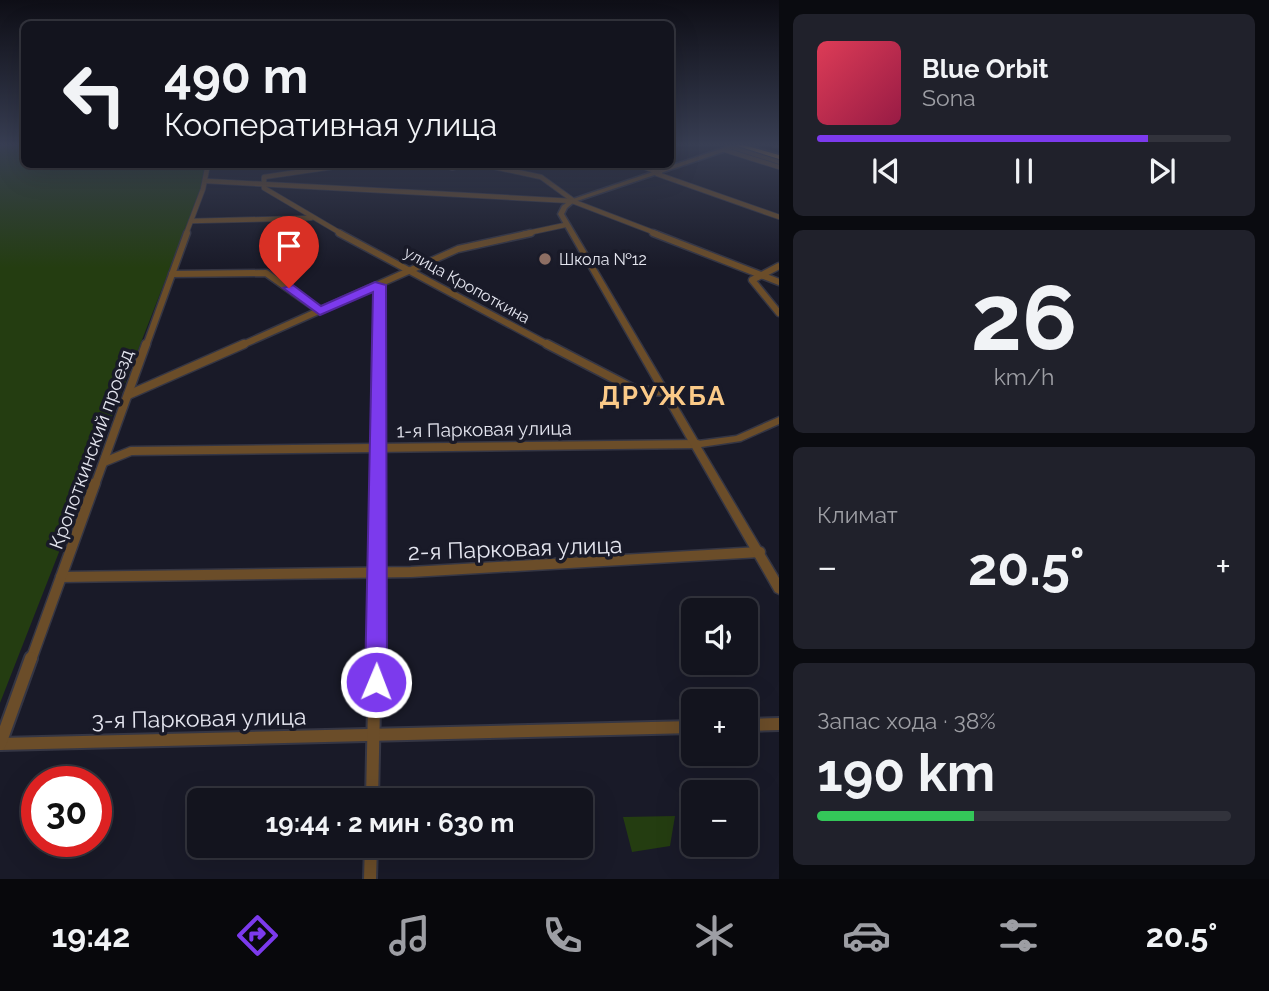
<!DOCTYPE html>
<html lang="ru">
<meta charset="utf-8">
<style>
:root{--surface:#13141e;--page:#20212b;--text:#f1f3f6;--muted:#9d9ea4;--line:#32333c;--accent:#7c3aed}
body{margin:0;font-family:Raleway,sans-serif;background:var(--page);color:var(--text);height:100vh;display:flex;flex-direction:column;font-size:26px;white-space:nowrap}
*{box-sizing:border-box;margin:0}
p{font-size:23px;color:var(--muted)}
.icon{flex:none;width:38px;height:38px;fill:none;stroke:currentColor;stroke-width:2;stroke-linecap:round;stroke-linejoin:round}
.map{position:relative;flex:1;overflow:hidden}
.sheet{display:flex;flex-direction:column;gap:14px;padding:14px;background:#0a0b10;width:490px}
.sheet>*{flex:none}
.guide{position:absolute;left:21px;top:21px;width:653px;height:147px;border-radius:10px;box-shadow:0 7px 28px #0002,0 0 0 2px var(--line);background:#13141e;color:var(--text);overflow:hidden}
.tools{position:absolute;left:681px;top:598px;display:grid;gap:14px}
.tools a{display:grid;place-items:center;width:77px;height:77px;border-radius:10px;background:var(--surface);box-shadow:0 7px 28px #0002,0 0 0 2px var(--line);font-size:35px}
.speed{position:absolute;left:21px;top:766px;display:flex;gap:14px;font-size:35px;font-weight:700;text-align:center}
.speed>*{display:grid;place-content:center;width:91px;height:91px;border-radius:50%;background:var(--surface);box-shadow:0 7px 28px #0002,0 0 0 2px var(--line);line-height:1}
.speed .limit{border:10px solid #d22;background:#fff;color:#111}
.pin{position:absolute;display:grid;place-items:center;width:60px;height:60px;color:#fff;margin:-72px -30px;border-radius:50% 50% 50% 0;rotate:-45deg;box-shadow:0 0 7px #0007}
.pin .icon{rotate:45deg}
.me{position:absolute;width:77px;margin:-38px;rotate:1deg;stroke-linejoin:round;filter:drop-shadow(0 0 5px #0008)}
.turn{display:flex;align-items:center;gap:24px;height:147px;padding:0 28px;font-size:32px}
.turn .icon{width:91px;height:91px;stroke-width:2.5}
.turn b{display:block;font-size:49px;line-height:60px}
.big{font-size:52px;font-weight:700;line-height:1.1}
.sheet .tile{flex:1;display:flex;flex-direction:column;justify-content:center;gap:10px;min-width:0;padding:0 24px;border-radius:10px;background:var(--page)}
.sheet .dial{align-items:center;gap:0}
.dial b{font-size:91px;line-height:1}
.song{display:flex;align-items:center;gap:21px}
.cover{width:84px;height:84px;border-radius:10px;background:linear-gradient(135deg,hsl(350 70% 55%),hsl(340 70% 35%))}
.played{height:7px;border-radius:4px;background:linear-gradient(90deg,var(--accent) 80%,var(--line) 80%)}
.keys{display:flex;justify-content:space-around;direction:ltr}
.heat{display:flex;justify-content:space-between;align-items:center;font-size:38px;direction:ltr}
.charge{height:10px;border-radius:5px;background:linear-gradient(90deg,#34c759 38%,var(--line) 0)}
.trip{position:absolute;left:187px;top:788px;width:406px;height:70px;border-radius:10px;background:var(--surface);box-shadow:0 7px 28px #0002,0 0 0 2px var(--line);font-weight:700;line-height:70px;text-align:center}
.tab-bar{display:flex;height:112px;justify-content:space-around;align-items:center;background:#08080c;color:var(--muted)}
.tab-bar .icon{width:49px;height:49px}
.tab-bar .on{color:var(--accent)}
.tab-bar b{font-size:32px;color:var(--text)}
main{display:flex;flex:1;min-height:0}
.map>svg:first-child{display:block}
.green{fill:#243d11}
.lines{fill:none;stroke-linecap:round;stroke-linejoin:round}
.minor-far4-casing{stroke:#353644;stroke-width:6}
.minor-far3-casing{stroke:#353644;stroke-width:9}
.minor-far2-casing{stroke:#353644;stroke-width:11}
.minor-far1-casing{stroke:#353644;stroke-width:13}
.minor-casing{stroke:#353644;stroke-width:16}
.tertiary-casing{stroke:#353644;stroke-width:3}
.trunk-casing{stroke:#353644;stroke-width:4}
.minor-far4{stroke:#6b4d29;stroke-width:4.5}
.minor-far3{stroke:#6b4d29;stroke-width:6}
.minor-far2{stroke:#6b4d29;stroke-width:8}
.minor-far1{stroke:#6b4d29;stroke-width:10}
.minor{stroke:#6b4d29;stroke-width:12}
.tertiary{fill:#6b4d29;fill-rule:evenodd}
.trunk{fill:#cb8824;fill-rule:evenodd}
.route{fill:#7c3aed;stroke:#51269a;stroke-width:2}
.education-dot{fill:#8d6e63;stroke:#191a28;stroke-width:2.5}
.labels{text-anchor:middle;dominant-baseline:central;stroke-width:7;stroke-linejoin:round;paint-order:stroke}
.far-poi-label{font-size:16px;fill:#e4e5ef;stroke:#191a28;text-anchor:start}
.far-street-label{font-size:16px;fill:#e4e5ef;stroke:#191a28}
.street-label{font-size:19px;fill:#e4e5ef;stroke:#191a28}
.near-street-label{font-size:23px;fill:#e4e5ef;stroke:#191a28}
.district-label{font-size:26px;font-weight:bold;letter-spacing:2px;fill:#fbca88;stroke:#191a28}
</style>
<main>
<div class="map">
<svg width="779" height="879" viewBox="0 0 779 879">
<rect width="100%" height="100%" fill="#191a28"/>
<g class="green">
<polygon points="0,145 24,145 24,164 205,165 201,189 0,703"/>
<polygon points="675,816 670,846 632,852 623,817"/>
</g>
<g class="lines">
<defs>
<g id="minor-far4">
<polyline points="725,150 779,167"/>
<polyline points="442,164 452,168 466,164"/>
<polyline points="480,164 541,177 574,201"/>
<polyline points="636,164 660,173"/>
<polyline points="657,174 779,217"/>
<polyline points="206,181 572,201 658,234"/>
<polyline points="191,221 311,218"/>
<polyline points="186,234 203,189 208,164"/>
<polyline points="342,234 264,188 264,177 353,164"/>
<polyline points="523,234 565,225"/>
</g>
<g id="minor-far3">
<polyline points="339,233 550,346"/>
<polyline points="653,233 779,282"/>
<polyline points="779,266 752,280 779,313"/>
<polyline points="172,274 266,273 320,311"/>
<polyline points="146,346 187,233"/>
<polyline points="240,346 458,249 531,233"/>
<polyline points="379,346 380,285"/>
</g>
<g id="minor-far2">
<polyline points="547,344 636,390 667,392"/>
<polyline points="128,395 244,344"/>
<polyline points="104,462 131,451 697,444"/>
<polyline points="95,485 146,344"/>
<polyline points="377,485 379,344"/>
</g>
<g id="minor-far1">
<polyline points="61,577 411,572 760,552"/>
<polyline points="31,660 95,483"/>
<polyline points="375,660 377,483"/>
</g>
<g id="minor">
<polyline points="746,725 779,724"/>
<polyline points="0,744 693,727"/>
<polyline points="0,744 31,658"/>
<polyline points="372,800 375,658"/>
<polyline points="370,879 371,845"/>
</g>
<g id="tertiary">
<polygon points="723,145 731,145 779,160 779,164 732,149 574,202 567,208 564,214 698,441 736,436 779,417 779,424 741,441 701,447 779,578 779,594 775,592 558,214 562,206 570,200 726,147"/>
<polygon points="771,145 779,145 779,148 772,146"/>
</g>
<polygon id="trunk" points="734,145 744,145 779,155 779,159"/>
</defs>
<use href="#minor-far4" class="minor-far4-casing"/>
<use href="#minor-far3" class="minor-far3-casing"/>
<use href="#minor-far2" class="minor-far2-casing"/>
<use href="#minor-far1" class="minor-far1-casing"/>
<use href="#minor" class="minor-casing"/>
<use href="#tertiary" class="tertiary-casing"/>
<use href="#trunk" class="trunk-casing"/>
<use href="#minor-far4" class="minor-far4"/>
<use href="#minor-far3" class="minor-far3"/>
<use href="#minor-far2" class="minor-far2"/>
<use href="#minor-far1" class="minor-far1"/>
<use href="#minor" class="minor"/>
<use href="#tertiary" class="tertiary"/>
<use href="#trunk" class="trunk"/>
</g>
<linearGradient id="sky" x2="0" y2="1"><stop stop-color="#0e0e16"/><stop offset="0.54" stop-color="#383e53"/><stop offset="1" stop-color="#383e53" stop-opacity="0"/></linearGradient>
<rect width="779" height="268" fill="url(#sky)"/>
<polygon class="route" points="375,282 386,285 387,682 383,689 376,692 368,689 365,682 373,292 320,315 283,288 293,285 321,306"/>
<circle class="education-dot" cx="545" cy="259" r="7"/>
<g class="labels">
<g class="far-poi-label">
<text x="559" y="259">Школа №12</text>
</g>
<g class="far-street-label">
<text transform="translate(467 285) rotate(29)">улица Кропоткина</text>
</g>
<g class="street-label">
<text transform="translate(484 429) rotate(-1)">1-я Парковая улица</text>
<text transform="translate(91 449) rotate(-70)">Кропоткинский проезд</text>
</g>
<g class="near-street-label">
<text transform="translate(515 548) rotate(-2)">2-я Парковая улица</text>
<text transform="translate(199 718) rotate(-1)">3-я Парковая улица</text>
</g>
<g class="district-label">
<text x="663" y="396">ДРУЖБА</text>
</g>
</g>
</svg>
<div class="tools">
<a><svg class="icon" aria-label="sound" viewBox="0 0 24 24"><path d="M4 9h4l5-4v14l-5-4H4zM17 9q2 3 0 6"/></svg></a>
<a>+</a>
<a>−</a>
</div>
<div class="speed"><div class="limit">30</div></div>
<div class="pin" style="left:289px;top:288px;background:#d93025"><svg class="icon" aria-label="arrive" viewBox="0 0 24 24"><path d="M6 21V4h12l-3 4 3 4H6"/></svg></div>
<svg class="me" style="left:376px;top:682px" viewBox="-20 -20 40 40"><circle r="17" fill="#7c3aed" stroke="#fff" stroke-width="3"/><path d="M0-11L8 9 0 5-8 9z" fill="#fff"/></svg>
<div class="trip">19:44 · 2 мин · 630 m</div>
<div class="guide">
<div class="turn"><svg class="icon" aria-label="left" viewBox="0 0 24 24"><path d="M17 20v-9H6M10 6l-5 5 5 5"/></svg><div><b>490 m</b>Кооперативная улица</div></div>
</div>
</div>
<section class="sheet">
<div class="tile">
<div class="song"><i class="cover"></i><div><b>Blue Orbit</b><p>Sona</p></div></div>
<div class="played"></div>
<div class="keys"><svg class="icon" aria-label="previous" viewBox="0 0 24 24"><path d="M18 5L8 12l10 7zM5 5v14"/></svg><svg class="icon" aria-label="pause" viewBox="0 0 24 24"><path d="M8 5v14M16 5v14"/></svg><svg class="icon" aria-label="next" viewBox="0 0 24 24"><path d="M6 5l10 7-10 7zM19 5v14"/></svg></div>
</div>
<div class="tile dial"><b>26</b><p>km/h</p></div>
<div class="tile"><p>Климат</p>
<div class="heat"><a>−</a><b class="big">20.5°</b><a>+</a></div>
</div>
<div class="tile"><p>Запас хода · 38%</p><b class="big">190 km</b><div class="charge"></div></div>
</section>
</main>
<nav class="tab-bar">
<b>19:42</b>
<svg class="icon on" aria-label="directions" viewBox="0 0 24 24"><path d="M12 3l9 9-9 9-9-9zM9 14v-3h6M13 9l2 2-2 2"/></svg>
<svg class="icon" aria-label="music" viewBox="0 0 24 24"><path d="M9 18V5l10-2v13"/><circle cx="6" cy="18" r="3"/><circle cx="16" cy="16" r="3"/></svg>
<svg class="icon" aria-label="phone" viewBox="0 0 24 24"><path d="M5 4h4l2 5-3 2q2 4 5 5l2-3 5 2v4C11 20 4 13 5 4z"/></svg>
<svg class="icon" aria-label="climate" viewBox="0 0 24 24"><path d="M12 3v18M4 7l16 10M4 17L20 7"/></svg>
<svg class="icon" aria-label="car" viewBox="0 0 24 24"><path d="M5 17H2v-5l4-1 3-4h7l3 4 3 1v5h-3M9 17h6M6 11h13"/><circle cx="7" cy="17" r="2"/><circle cx="17" cy="17" r="2"/></svg>
<svg class="icon" aria-label="filters" viewBox="0 0 24 24"><path d="M4 7h16M4 17h16"/><circle cx="9" cy="7" r="2"/><circle cx="15" cy="17" r="2"/></svg>
<b>20.5°</b>
</nav>
